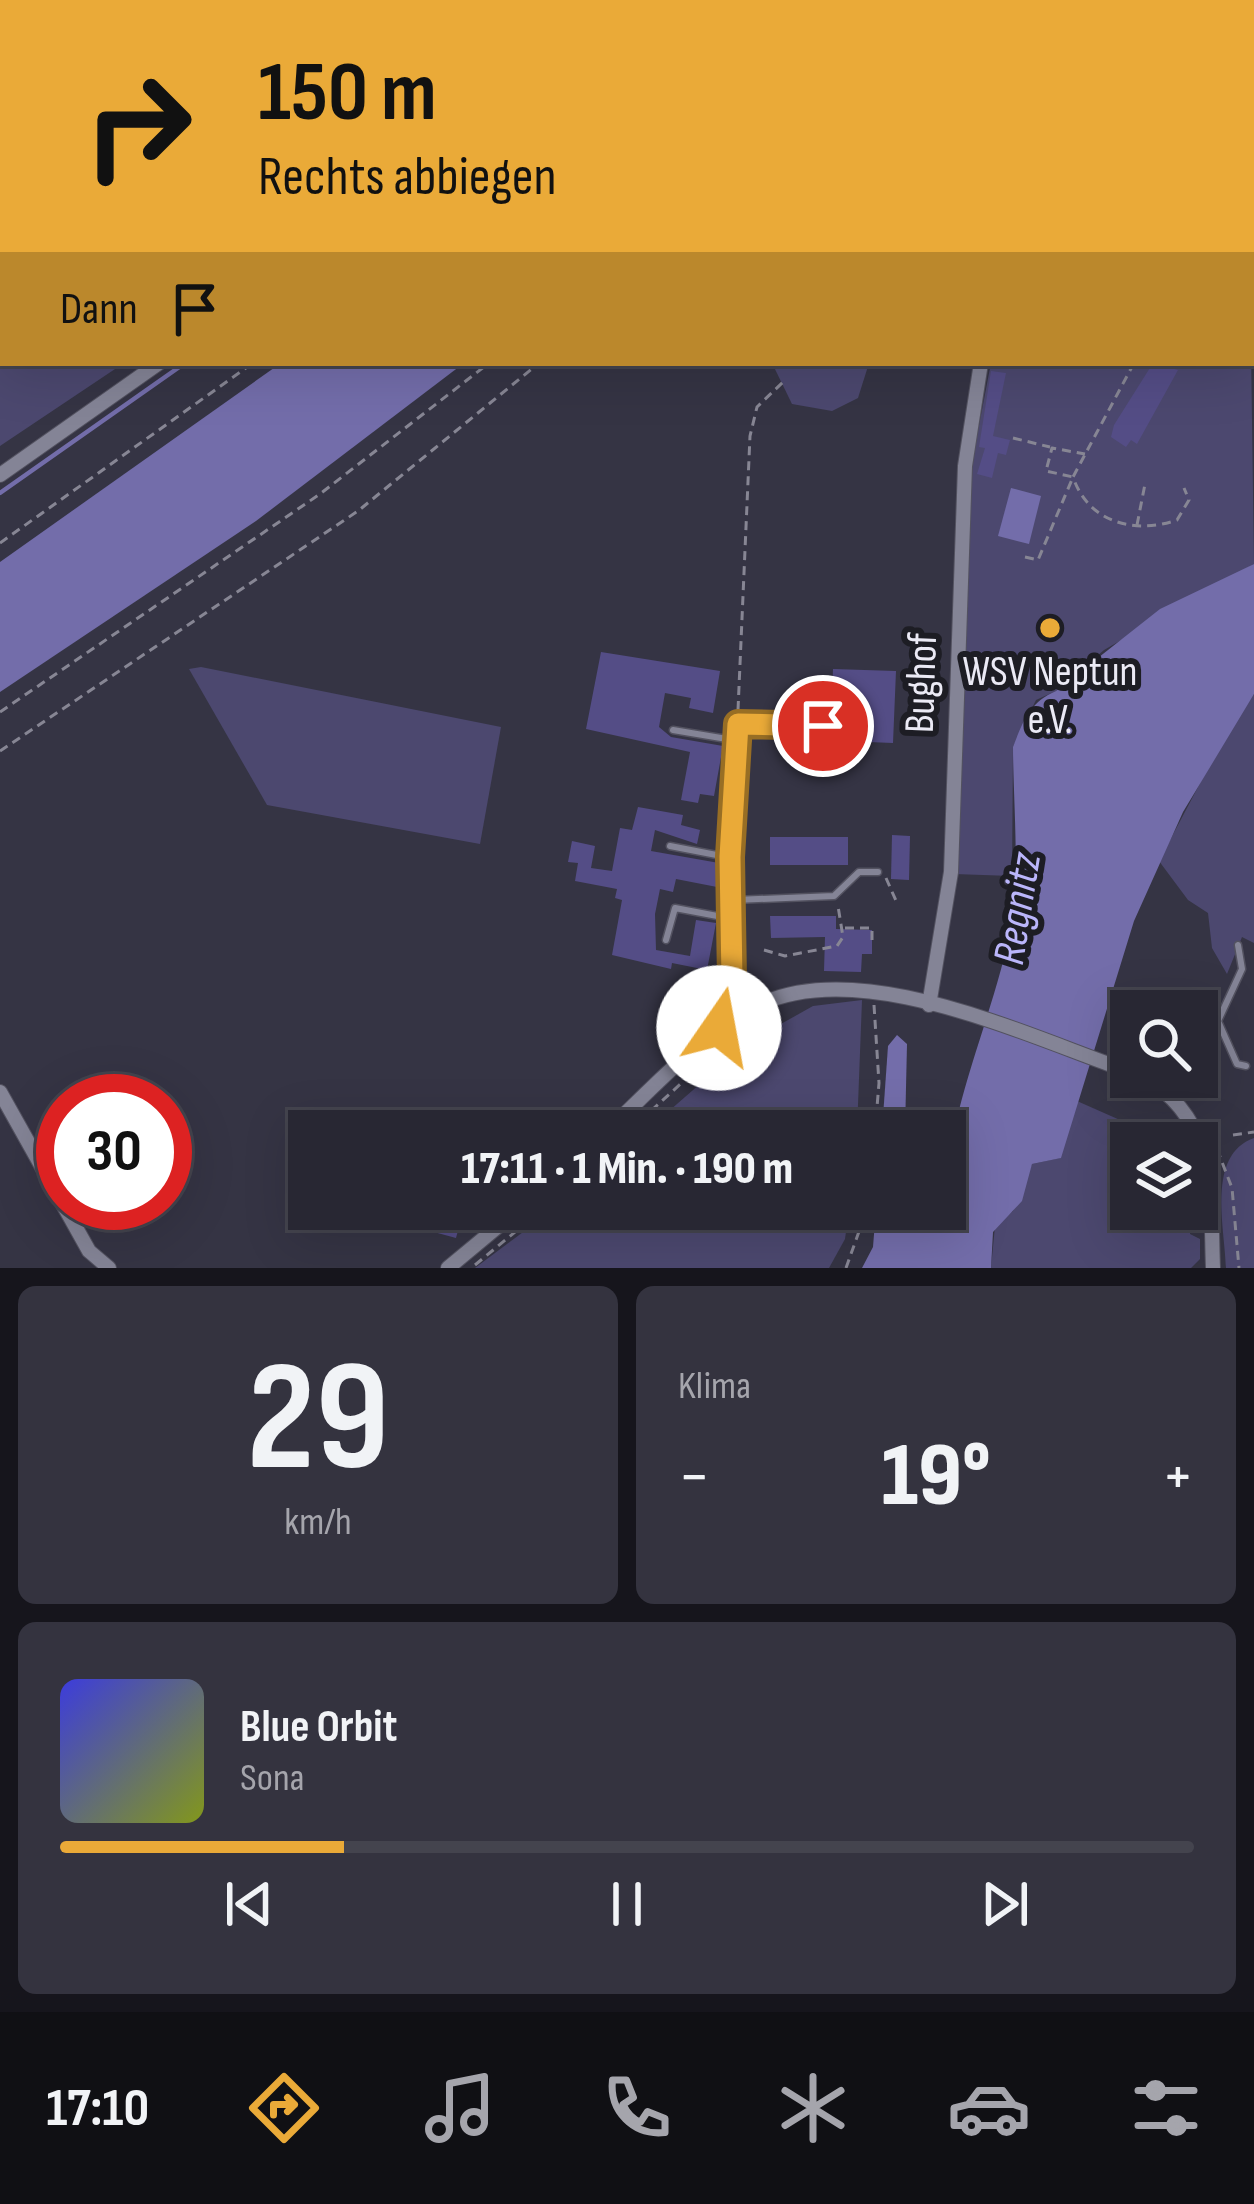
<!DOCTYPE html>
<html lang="de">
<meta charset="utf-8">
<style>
:root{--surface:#282733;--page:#34333f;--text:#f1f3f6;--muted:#a5a5ac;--line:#44444e;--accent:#eaaa38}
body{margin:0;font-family:"Sofia Sans Condensed",sans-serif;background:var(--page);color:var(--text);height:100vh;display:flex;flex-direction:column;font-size:45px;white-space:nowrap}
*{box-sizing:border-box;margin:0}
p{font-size:39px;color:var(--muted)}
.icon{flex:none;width:66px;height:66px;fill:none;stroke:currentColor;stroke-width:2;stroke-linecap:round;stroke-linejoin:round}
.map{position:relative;height:1268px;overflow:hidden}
.sheet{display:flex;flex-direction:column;gap:18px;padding:18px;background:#16151c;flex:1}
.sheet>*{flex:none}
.guide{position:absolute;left:0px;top:0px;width:1254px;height:366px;box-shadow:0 12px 48px #0002,0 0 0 3px var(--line);background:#eaaa38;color:#111;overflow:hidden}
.controls{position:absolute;left:1110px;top:990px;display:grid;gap:24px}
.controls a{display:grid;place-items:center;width:108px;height:108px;border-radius:0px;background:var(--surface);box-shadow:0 12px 48px #0002,0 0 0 3px var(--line);font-size:60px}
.speed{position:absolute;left:36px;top:1074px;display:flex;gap:24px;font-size:60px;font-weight:700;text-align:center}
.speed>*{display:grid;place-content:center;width:156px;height:156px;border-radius:50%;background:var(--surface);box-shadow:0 12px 48px #0002,0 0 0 3px var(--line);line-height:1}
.speed .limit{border:18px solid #d22;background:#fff;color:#111}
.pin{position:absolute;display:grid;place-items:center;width:102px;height:102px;color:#fff;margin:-51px;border:6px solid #fff;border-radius:50%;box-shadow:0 3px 12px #0007}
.me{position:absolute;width:132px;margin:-66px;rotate:12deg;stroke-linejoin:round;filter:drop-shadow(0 0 9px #0008)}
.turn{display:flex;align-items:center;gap:42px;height:252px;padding:0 60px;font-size:54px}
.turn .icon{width:156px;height:156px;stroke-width:2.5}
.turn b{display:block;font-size:84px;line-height:102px}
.then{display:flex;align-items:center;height:114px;padding:0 60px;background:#0003;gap:24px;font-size:45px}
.big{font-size:90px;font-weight:800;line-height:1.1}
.sheet .card{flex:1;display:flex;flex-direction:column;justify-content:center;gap:18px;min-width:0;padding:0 42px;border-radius:18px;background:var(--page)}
.sheet .dial{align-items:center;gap:0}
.dial b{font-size:156px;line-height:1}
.song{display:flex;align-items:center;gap:36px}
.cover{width:144px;height:144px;border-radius:18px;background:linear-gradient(135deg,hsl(240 70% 55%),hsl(70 70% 35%))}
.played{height:12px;border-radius:6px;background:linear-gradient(90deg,var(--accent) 25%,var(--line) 25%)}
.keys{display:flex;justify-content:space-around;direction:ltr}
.heat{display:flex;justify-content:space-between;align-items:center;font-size:66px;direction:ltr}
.sheet .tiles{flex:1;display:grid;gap:18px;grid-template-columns:1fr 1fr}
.card:last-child{grid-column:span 2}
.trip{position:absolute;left:288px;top:1110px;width:678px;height:120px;border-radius:0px;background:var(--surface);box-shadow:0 12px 48px #0002,0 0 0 3px var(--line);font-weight:800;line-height:120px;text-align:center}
.menu{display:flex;height:192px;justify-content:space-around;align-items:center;background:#101014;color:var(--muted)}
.menu .icon{width:84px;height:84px}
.menu .on{color:var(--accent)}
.menu b{font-size:54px;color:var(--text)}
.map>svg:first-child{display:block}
.green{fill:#4c486f}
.water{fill:#736daa}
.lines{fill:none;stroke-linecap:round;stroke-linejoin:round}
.stream{stroke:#736daa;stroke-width:4.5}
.building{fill:#544d86}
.lane-casing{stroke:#535260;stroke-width:9}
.street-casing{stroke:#535260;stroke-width:16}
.path{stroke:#878694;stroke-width:3;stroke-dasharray:9 6;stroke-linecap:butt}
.lane{stroke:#848496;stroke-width:6}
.street{stroke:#848496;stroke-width:14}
.route-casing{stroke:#986e24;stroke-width:30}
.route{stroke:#eaaa38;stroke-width:21}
.poi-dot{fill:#eaaa38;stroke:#1d1d24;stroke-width:4.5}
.labels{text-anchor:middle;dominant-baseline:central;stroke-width:12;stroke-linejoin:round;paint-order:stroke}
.poi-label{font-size:42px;fill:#ebeaf5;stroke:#1d1d24}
.street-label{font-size:42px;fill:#ebeaf5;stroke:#1d1d24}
.water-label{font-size:45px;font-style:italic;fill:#bab5fa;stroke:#1d1d24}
</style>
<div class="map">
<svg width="1254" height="1268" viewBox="0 0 1254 1268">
<rect width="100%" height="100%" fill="#353444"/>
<g class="green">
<polygon points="0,0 567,0 3,3 3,363 124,363 0,446"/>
<polygon points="1251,349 1254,564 1104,650 1056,691 1036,700 1013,747 1012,876 954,874 971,467 991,363 1251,363"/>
<polygon points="772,363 869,363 858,398 832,411 792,404"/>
<polygon points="201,667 501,727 480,844 267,805 189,669"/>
<polygon points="1254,694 1254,943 1242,937 1227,974 1212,948 1208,913 1188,900 1159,861 1225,736"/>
<polygon points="862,1000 857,1131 646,1131 747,1043 813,1006"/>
<polygon points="1077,1101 1172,1143 1131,1143 1131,1209 1190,1209 1190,1234 1200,1239 1200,1259 1191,1268 991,1268 995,1226 1013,1211 1032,1164 1060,1158"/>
<path d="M1254,1138V1268H1226C1225,1227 1206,1155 1254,1138Z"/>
<polygon points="554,1209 849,1209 845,1239 829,1268 475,1268"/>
</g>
<g class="water">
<polygon points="281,363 464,363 256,521 0,692 0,562"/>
<polygon points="1011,488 1041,496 1029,544 998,536"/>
<path d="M1254,564V694L1183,812L1134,921L1061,1158L1032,1164L1022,1201L993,1232L991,1268H862L873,1247L876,1209H945C945,1111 994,1019 1012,922C1020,880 1013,794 1013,747C1023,721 1030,702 1056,691L1160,609Z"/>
<polygon points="897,1035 907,1044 905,1131 882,1131 888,1046"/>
</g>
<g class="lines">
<g class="stream">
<polyline points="632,3 636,0"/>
<polyline points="0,493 185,363"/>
</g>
</g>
<g class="building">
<polygon points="1153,363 1178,370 1137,444 1131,440 1126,447 1111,437 1114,425"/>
<polygon points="991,371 1006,373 993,436 1010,440 1006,455 998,453 992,478 977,474 985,448 979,447"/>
<polygon points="601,652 720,671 713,713 689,708 691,698 665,693 659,727 671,737 723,746 714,796 700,794 698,803 681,800 690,752 586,729"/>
<polygon points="833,669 896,671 893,743 843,741 844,693 832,693"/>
<polygon points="638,807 683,815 681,825 700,830 697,844 655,830 651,851 719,863 717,887 676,879 673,892 660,889 655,914 656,950 690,956 696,920 716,923 707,970 672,963 671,969 612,955 622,900 615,898 617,889 575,881 578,863 568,862 572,841 595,846 591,868 612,871 620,828 632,830"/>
<polygon points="892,835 910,836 909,880 891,879"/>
<rect x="770" y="837" width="78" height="28"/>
<polygon points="770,916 836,916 836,929 872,930 872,954 862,954 861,972 824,971 825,937 771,938"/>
<polygon points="412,1209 458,1209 462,1215 456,1238 408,1225"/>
</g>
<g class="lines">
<defs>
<g id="lane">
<polyline points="147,0 149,3"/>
<polyline points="70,3 74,0"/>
<polyline points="545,3 549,0"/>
<polyline points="0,55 3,53"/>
<polyline points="1251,339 1254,339"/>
<polyline points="0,340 3,338"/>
<polyline points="741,724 823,726 835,711"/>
<polyline points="673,730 733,740"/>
<polyline points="670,846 727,857"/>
<polyline points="735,900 834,896 859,872 878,872"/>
<polyline points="666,940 675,908 728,918"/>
<polyline points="1238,945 1242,969 1218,1021 1237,1064 1246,1066"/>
</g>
<g id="street">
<polyline points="598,3 599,0"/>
<polyline points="0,475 159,363"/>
<polyline points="732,980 767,1001"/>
<polyline points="929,1005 951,872 965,466 981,363"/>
<polyline points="719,1028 732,980 730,857 738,723"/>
<path d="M1143,1077C1218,1119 1210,1193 1213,1268"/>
<polyline points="0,1092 89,1251 109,1268"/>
<path d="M607,1131C653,1088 697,1038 753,1008C856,952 1028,1037 1131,1072"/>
<polyline points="448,1268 519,1209"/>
</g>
</defs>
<use href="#lane" class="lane-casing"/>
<use href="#street" class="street-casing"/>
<g class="path">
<polyline points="980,0 984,3"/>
<polyline points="688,3 692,0"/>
<polyline points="901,3 904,0"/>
<polyline points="1139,3 1141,0"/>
<path d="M1134,363L1073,477C1088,522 1134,535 1177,520L1189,500L1184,488"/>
<polyline points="1013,438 1050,447"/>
<polyline points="1137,525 1145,484"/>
<polyline points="0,543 253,363"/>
<polyline points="1025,557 1038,560 1073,477 1046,471 1052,448 1085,454"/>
<polyline points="738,710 750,436 757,407 783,382"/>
<polyline points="0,712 320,494 489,363"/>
<polyline points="0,751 358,511 539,363"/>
<polyline points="886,878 897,903"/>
<polyline points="845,928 872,928 872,941"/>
<polyline points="764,950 785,956 837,946 843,937 838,906"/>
<polyline points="874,1005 879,1083 875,1131"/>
<polyline points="629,1131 721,1047 772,1017"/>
<polyline points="1233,1135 1254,1132"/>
<polyline points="1217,1149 1232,1188 1239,1268"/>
<polyline points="475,1265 543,1209"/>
<polyline points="846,1268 867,1209"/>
</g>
<use href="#lane" class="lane"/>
<use href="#street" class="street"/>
</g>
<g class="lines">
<defs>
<polyline id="route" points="719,1028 732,980 730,857 738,724 823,726"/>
</defs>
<use href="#route" class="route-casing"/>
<use href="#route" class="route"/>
</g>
<circle class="poi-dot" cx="1050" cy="628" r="12"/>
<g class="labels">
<g class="poi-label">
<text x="1050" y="672">WSV Neptun<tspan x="1050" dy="48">e.V.</tspan></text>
</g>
<g class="street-label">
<text transform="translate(922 683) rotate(-88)">Bughof</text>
</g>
<g class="water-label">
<text transform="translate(1018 909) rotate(-81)">Regnitz</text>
</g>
</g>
</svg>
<div class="controls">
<a><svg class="icon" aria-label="search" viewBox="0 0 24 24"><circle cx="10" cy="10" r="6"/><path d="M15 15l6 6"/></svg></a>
<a><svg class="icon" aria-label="layers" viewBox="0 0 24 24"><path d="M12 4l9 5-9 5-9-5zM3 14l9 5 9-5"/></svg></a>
</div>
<div class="speed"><div class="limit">30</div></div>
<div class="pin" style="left:823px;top:726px;background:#d93025"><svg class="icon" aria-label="arrive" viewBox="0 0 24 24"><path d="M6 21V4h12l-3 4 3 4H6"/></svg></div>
<svg class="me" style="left:719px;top:1028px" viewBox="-20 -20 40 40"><circle r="19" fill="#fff"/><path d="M0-13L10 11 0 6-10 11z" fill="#eaaa38"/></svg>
<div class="trip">17:11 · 1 Min. · 190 m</div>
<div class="guide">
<div class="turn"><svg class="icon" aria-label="right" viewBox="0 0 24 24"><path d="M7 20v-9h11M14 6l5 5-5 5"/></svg><div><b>150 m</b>Rechts abbiegen</div></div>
<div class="then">Dann<svg class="icon" aria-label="arrive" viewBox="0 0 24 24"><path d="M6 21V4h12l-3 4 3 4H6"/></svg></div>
</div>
</div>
<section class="sheet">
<div class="tiles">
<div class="card dial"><b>29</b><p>km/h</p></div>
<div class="card"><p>Klima</p>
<div class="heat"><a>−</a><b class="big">19°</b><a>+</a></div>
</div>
<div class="card">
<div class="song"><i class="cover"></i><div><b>Blue Orbit</b><p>Sona</p></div></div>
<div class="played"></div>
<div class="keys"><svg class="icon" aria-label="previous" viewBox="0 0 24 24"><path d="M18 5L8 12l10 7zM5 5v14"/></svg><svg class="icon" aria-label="pause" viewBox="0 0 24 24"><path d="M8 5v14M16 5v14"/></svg><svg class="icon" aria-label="next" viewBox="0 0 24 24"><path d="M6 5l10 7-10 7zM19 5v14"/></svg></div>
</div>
</div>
</section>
<nav class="menu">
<b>17:10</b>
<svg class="icon on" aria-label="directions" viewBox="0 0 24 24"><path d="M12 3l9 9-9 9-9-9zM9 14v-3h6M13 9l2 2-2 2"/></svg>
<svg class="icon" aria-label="music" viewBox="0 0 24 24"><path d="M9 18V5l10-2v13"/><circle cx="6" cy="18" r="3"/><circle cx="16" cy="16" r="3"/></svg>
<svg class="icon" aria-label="phone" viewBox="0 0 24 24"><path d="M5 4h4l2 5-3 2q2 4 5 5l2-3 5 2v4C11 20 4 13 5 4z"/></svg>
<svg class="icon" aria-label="climate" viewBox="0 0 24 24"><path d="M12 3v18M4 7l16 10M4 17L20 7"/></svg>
<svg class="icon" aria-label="car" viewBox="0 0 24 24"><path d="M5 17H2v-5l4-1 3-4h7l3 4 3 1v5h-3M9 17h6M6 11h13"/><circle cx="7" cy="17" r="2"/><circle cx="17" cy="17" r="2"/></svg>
<svg class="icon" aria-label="filters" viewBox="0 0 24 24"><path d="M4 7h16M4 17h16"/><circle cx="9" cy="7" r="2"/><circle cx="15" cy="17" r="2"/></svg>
</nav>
